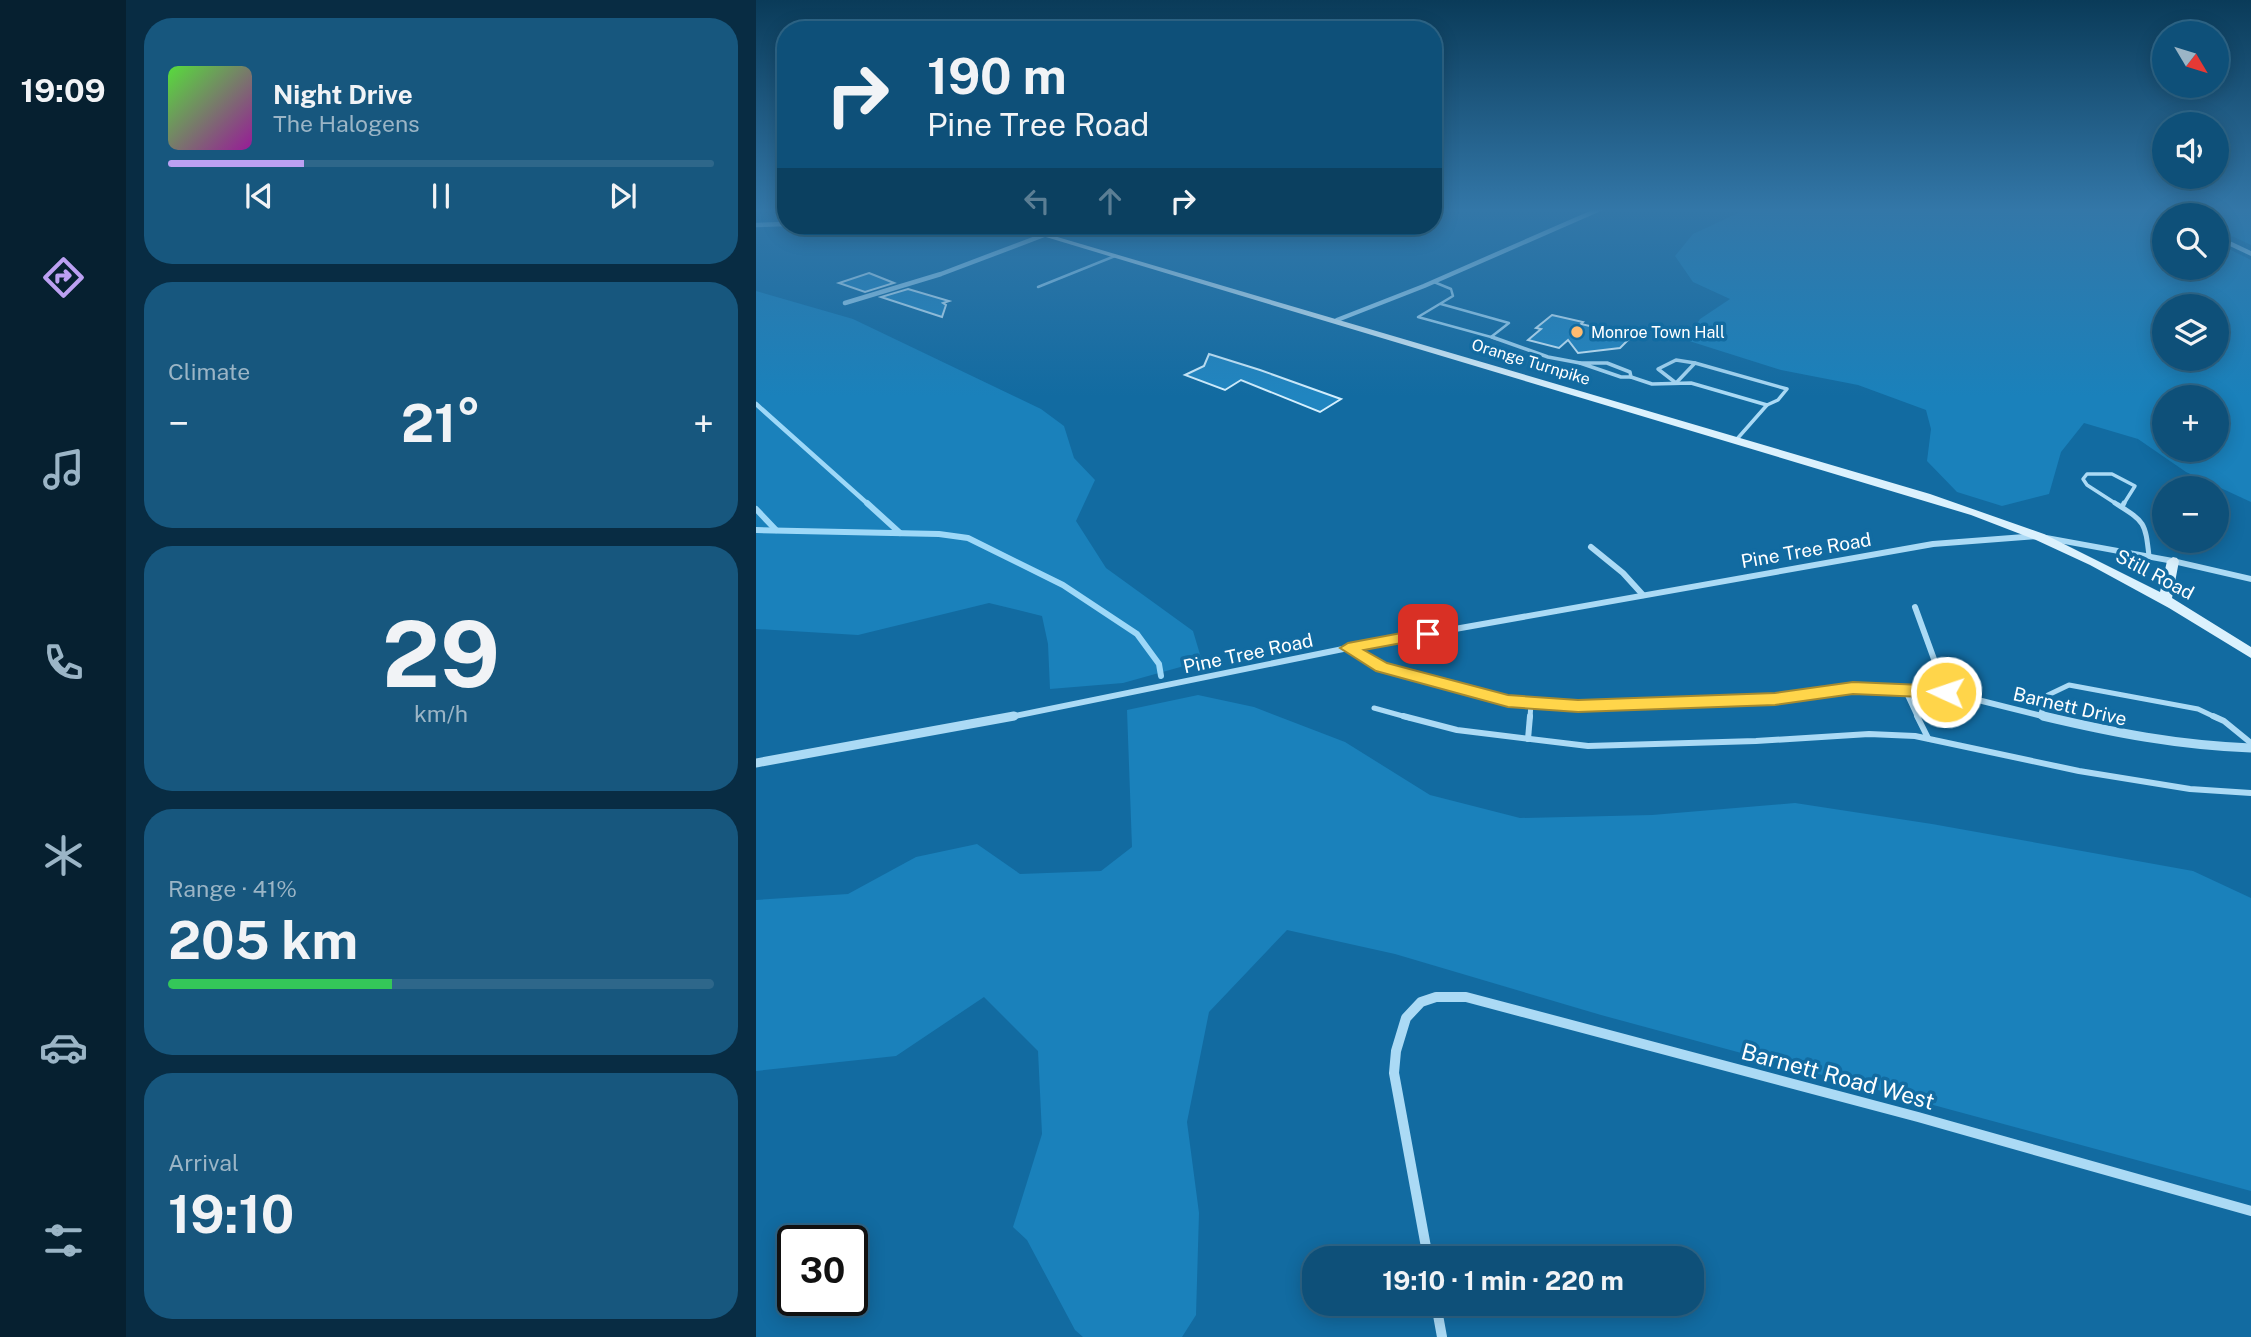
<!DOCTYPE html>
<meta charset="utf-8">
<style>
:root{--surface:#0e5079;--page:#17577e;--text:#f1f3f6;--muted:#9bb5c6;--line:#2e678a;--accent:#bca0f2}
body{margin:0;font-family:"Public Sans",sans-serif;background:var(--page);color:var(--text);height:100vh;display:flex;flex-direction:column;font-size:26px;white-space:nowrap}
*{box-sizing:border-box;margin:0}
p{font-size:23px;color:var(--muted)}
.icon{flex:none;width:38px;height:38px;fill:none;stroke:currentColor;stroke-width:2;stroke-linecap:round;stroke-linejoin:round}
.map{position:relative;flex:1;overflow:hidden}
.sheet{display:flex;flex-direction:column;gap:18px;padding:18px;background:#082c43;width:630px}
.sheet>*{flex:none}
.top-card{position:absolute;left:21px;top:21px;width:665px;height:214px;border-radius:28px;box-shadow:0 4px 18px #0003,0 0 0 2px var(--line);background:#0e5079;color:var(--text);overflow:hidden}
.needle{width:46px;rotate:128deg}
.controls{position:absolute;left:1396px;top:21px;display:grid;gap:14px}
.controls a{display:grid;place-items:center;width:77px;height:77px;border-radius:50%;background:var(--surface);box-shadow:0 4px 18px #0003,0 0 0 2px var(--line);font-size:35px}
.speed{position:absolute;left:21px;top:1225px;display:flex;gap:14px;font-size:35px;font-weight:700;text-align:center}
.speed>*{display:grid;place-content:center;width:91px;height:91px;border-radius:50%;background:var(--surface);box-shadow:0 4px 18px #0003,0 0 0 2px var(--line);line-height:1}
.speed .limit{border:4px solid #111;border-radius:10px;background:#fff;color:#111}
.pin{position:absolute;display:grid;place-items:center;width:60px;height:60px;color:#fff;margin:-30px;border-radius:14px;box-shadow:0 4px 10px #0006}
.me{position:absolute;width:77px;margin:-38px;rotate:273deg;stroke-linejoin:round;filter:drop-shadow(0 0 5px #0008)}
.turn{display:flex;align-items:center;gap:24px;height:147px;padding:0 35px;font-size:32px}
.turn .icon{width:91px;height:91px;stroke-width:2.5}
.turn b{display:block;font-size:49px;line-height:60px}
.lanes{display:flex;align-items:center;height:66px;padding:0 35px;background:#0003;justify-content:center;gap:35px;direction:ltr}
.lanes .off{opacity:.35}
.big{font-size:52px;font-weight:700;line-height:1.1}
.sheet .widget{flex:1;display:flex;flex-direction:column;justify-content:center;gap:10px;min-width:0;padding:0 24px;border-radius:28px;background:var(--page)}
.sheet .dial{align-items:center;gap:0}
.dial b{font-size:91px;line-height:1}
.song{display:flex;align-items:center;gap:21px}
.cover{width:84px;height:84px;border-radius:10px;background:linear-gradient(135deg,hsl(110 70% 55%),hsl(300 70% 35%))}
.played{height:7px;border-radius:4px;background:linear-gradient(90deg,var(--accent) 25%,var(--line) 25%)}
.keys{display:flex;justify-content:space-around;direction:ltr}
.heat{display:flex;justify-content:space-between;align-items:center;font-size:38px;direction:ltr}
.charge{height:10px;border-radius:5px;background:linear-gradient(90deg,#34c759 41%,var(--line) 0)}
.trip{position:absolute;left:546px;top:1246px;width:402px;height:70px;border-radius:28px;background:var(--surface);box-shadow:0 4px 18px #0003,0 0 0 2px var(--line);font-weight:700;line-height:70px;text-align:center}
main{display:flex;flex:1;min-height:0}
.dock{display:flex;flex-direction:column;width:126px;justify-content:space-around;align-items:center;background:#062030;color:var(--muted)}
.dock .icon{width:49px;height:49px}
.dock .on{color:var(--accent)}
.dock b{font-size:32px;color:var(--text)}
.map>svg:first-child{display:block}
.green{fill:#1a81bb;fill-rule:evenodd}
.lines{fill:none;stroke-linecap:round;stroke-linejoin:round}
.stream-far1{stroke:#9dd8f8;stroke-width:4.5}
.stream{stroke:#9dd8f8;stroke-width:6}
.building{fill:#2085c0;stroke:#d4effe;stroke-width:2}
.service-far3{stroke:#abdaf5;stroke-width:2.5}
.service-far2{stroke:#abdaf5;stroke-width:3.5}
.service-far1{stroke:#abdaf5;stroke-width:5}
.service{stroke:#abdaf5;stroke-width:6}
.minor-far3{stroke:#abdaf5;stroke-width:4.5}
.minor-far2{stroke:#abdaf5;stroke-width:6}
.minor-far1{stroke:#abdaf5;stroke-width:9}
.minor{stroke:#abdaf5;stroke-width:10}
.tertiary{fill:#abdaf5;fill-rule:evenodd}
.secondary{fill:#dbf1fd;fill-rule:evenodd}
.route{fill:#ffd54a;stroke:#a68a30;stroke-width:2}
.poi-dot{fill:#ffbb6f;stroke:#126ba1;stroke-width:2.5}
.labels{text-anchor:middle;dominant-baseline:central;stroke-width:7;stroke-linejoin:round;paint-order:stroke}
.far-poi-label{font-size:16px;fill:#fff;stroke:#126ba1;text-anchor:start}
.far-street-label{font-size:16px;fill:#fff;stroke:#126ba1}
.street-label{font-size:19px;fill:#fff;stroke:#126ba1}
.near-street-label{font-size:23px;fill:#fff;stroke:#126ba1}
</style>
<main>
<nav class="dock">
<b>19:09</b>
<svg class="icon on" aria-label="directions" viewBox="0 0 24 24"><path d="M12 3l9 9-9 9-9-9zM9 14v-3h6M13 9l2 2-2 2"/></svg>
<svg class="icon" aria-label="music" viewBox="0 0 24 24"><path d="M9 18V5l10-2v13"/><circle cx="6" cy="18" r="3"/><circle cx="16" cy="16" r="3"/></svg>
<svg class="icon" aria-label="phone" viewBox="0 0 24 24"><path d="M5 4h4l2 5-3 2q2 4 5 5l2-3 5 2v4C11 20 4 13 5 4z"/></svg>
<svg class="icon" aria-label="climate" viewBox="0 0 24 24"><path d="M12 3v18M4 7l16 10M4 17L20 7"/></svg>
<svg class="icon" aria-label="car" viewBox="0 0 24 24"><path d="M5 17H2v-5l4-1 3-4h7l3 4 3 1v5h-3M9 17h6M6 11h13"/><circle cx="7" cy="17" r="2"/><circle cx="17" cy="17" r="2"/></svg>
<svg class="icon" aria-label="filters" viewBox="0 0 24 24"><path d="M4 7h16M4 17h16"/><circle cx="9" cy="7" r="2"/><circle cx="15" cy="17" r="2"/></svg>
</nav>
<section class="sheet">
<div class="widget">
<div class="song"><i class="cover"></i><div><b>Night Drive</b><p>The Halogens</p></div></div>
<div class="played"></div>
<div class="keys"><svg class="icon" aria-label="previous" viewBox="0 0 24 24"><path d="M18 5L8 12l10 7zM5 5v14"/></svg><svg class="icon" aria-label="pause" viewBox="0 0 24 24"><path d="M8 5v14M16 5v14"/></svg><svg class="icon" aria-label="next" viewBox="0 0 24 24"><path d="M6 5l10 7-10 7zM19 5v14"/></svg></div>
</div>
<div class="widget"><p>Climate</p>
<div class="heat"><a>−</a><b class="big">21°</b><a>+</a></div>
</div>
<div class="widget dial"><b>29</b><p>km/h</p></div>
<div class="widget"><p>Range · 41%</p><b class="big">205 km</b><div class="charge"></div></div>
<div class="widget"><p>Arrival</p><b class="big">19:10</b></div>
</section>
<div class="map">
<svg width="1495" height="1337" viewBox="0 0 1495 1337">
<rect width="100%" height="100%" fill="#126ba1"/>
<g class="green">
<path d="M991,209H1393L1409,217V268H1461V243L1495,260V502L1430,472L1382,439L1328,423L1305,452L1293,494L1246,506L1201,492L1171,461L1175,429L1170,410L1102,385L1025,370L930,340L944,319L974,299L937,282L919,256L937,234ZM1461,306V359H1409V306ZM1461,397V450H1409V397Z"/>
<polygon points="1423,209 1495,209 1495,245 1461,229 1461,215 1434,215"/>
<polygon points="0,291 97,319 285,409 308,426 318,458 339,480 320,521 350,568 437,631 446,661 367,683 294,689 292,644 286,616 233,603 102,635 0,629"/>
<polygon points="442,695 498,707 589,742 674,795 764,818 896,815 1039,803 1176,824 1437,871 1495,898 1495,1191 845,1015 639,954 531,930 453,1012 431,1122 443,1213 440,1315 426,1337 327,1337 319,1330 271,1240 257,1227 286,1134 282,1051 228,997 140,1056 0,1071 0,900 92,894 160,857 221,844 264,874 345,871 376,847 371,710"/>
</g>
<g class="lines">
<polyline class="stream-far1" points="0,404 113,505"/>
<g class="stream">
<polyline points="111,503 144,533"/>
<polyline points="0,509 20,530"/>
<polyline points="0,530 183,534 212,538 307,585 381,634 403,664 405,676"/>
</g>
</g>
<g class="building">
<polygon points="113,273 138,283 109,292 83,283"/>
<polygon points="152,289 193,301 187,303 190,305 186,317 125,297"/>
<polygon points="796,315 827,322 825,324 876,336 864,348 822,353 812,340 803,348 772,340 785,329 780,328"/>
<polygon points="453,354 504,370 585,399 564,412 485,380 469,390 429,375 448,366"/>
</g>
<g class="lines">
<g class="service-far3">
<polyline points="678,282 695,289 697,296 662,317 735,337 753,323 685,304"/>
<polyline points="282,287 359,256"/>
<polyline points="735,337 741,339"/>
</g>
<g class="service-far2">
<polyline points="736,337 792,357 824,363"/>
<polygon points="920,360 939,363 920,383 902,369"/>
<polygon points="824,363 851,363 874,372 875,377 865,377"/>
<polyline points="939,363 1031,389 1022,400 1011,405"/>
<polyline points="875,377 896,384 935,383 1011,405 981,439"/>
<polyline points="1362,505 1331,485 1327,479 1331,474 1356,474 1379,486 1367,505"/>
</g>
<g class="service-far1">
<path d="M1359,503C1389,522 1389,521 1393,556"/>
<polyline points="1366,507 1368,503"/>
<polyline points="1149,690 1162,718"/>
<polyline points="618,708 654,718"/>
<polyline points="1284,716 1292,695 1313,685 1442,709 1461,718"/>
<polyline points="774,718 775,703"/>
</g>
<g class="service">
<polyline points="647,716 701,730 832,746 1000,741 1113,734 1159,736 1323,771 1434,789 1495,793"/>
<polyline points="1161,716 1172,738"/>
<polyline points="1457,716 1468,721 1495,743"/>
<polyline points="772,739 774,716"/>
</g>
<g class="minor-far3">
<polyline points="0,225 30,224"/>
<polyline points="89,303 185,274 288,235"/>
<polyline points="581,320 668,286 844,209"/>
</g>
<g class="minor-far2">
<polyline points="835,547 867,573 887,595"/>
<polyline points="1159,607 1190,692"/>
<polyline points="592,648 626,667 752,701 822,706 1019,699 1097,688 1190,692 1294,718"/>
<polyline points="249,718 592,648 1177,544 1281,536"/>
</g>
<g class="minor-far1">
<path d="M1287,716C1359,733 1421,745 1495,748"/>
<polyline points="0,763 258,716"/>
</g>
<g class="minor">
<polyline points="672,1258 638,1073 640,1051 650,1018 665,1002 680,997 710,997 1162,1117 1495,1211"/>
<polyline points="680,1304 686,1337"/>
</g>
<g class="tertiary">
<polygon points="1400,209 1407,209 1419,215 1411,215"/>
<polygon points="1461,235 1495,251 1495,256 1461,240"/>
<polygon points="1285,534 1417,558 1495,576 1495,582 1417,564 1281,539 1280,537 1281,535"/>
</g>
<polygon class="secondary" points="253,226 264,226 1174,494 1288,534 1404,592 1411,561 1417,557 1421,558 1423,561 1416,598 1495,647 1495,658 1413,608 1334,565 1280,540 1215,515"/>
</g>
<linearGradient id="sky" x2="0" y2="1"><stop stop-color="#0a3b59"/><stop offset="0.53" stop-color="#3377a8"/><stop offset="1" stop-color="#3377a8" stop-opacity="0"/></linearGradient>
<rect width="1495" height="396" fill="url(#sky)"/>
<polygon class="route" points="672,628 678,630 680,634 678,637 608,650 631,663 752,695 822,700 1019,693 1097,682 1190,686 1198,692 1190,698 1097,694 1019,705 822,712 752,707 620,671 584,648 592,643"/>
<circle class="poi-dot" cx="821" cy="332" r="7"/>
<g class="labels">
<g class="far-poi-label">
<text x="835" y="332">Monroe Town Hall</text>
</g>
<g class="far-street-label">
<text transform="translate(775 362) rotate(17)">Orange Turnpike</text>
</g>
<g class="street-label">
<text transform="translate(1050 550) rotate(-10)">Pine Tree Road</text>
<text transform="translate(1399 574) rotate(28)">Still Road</text>
<text transform="translate(492 653) rotate(-12)">Pine Tree Road</text>
<text transform="translate(1314 706) rotate(13)">Barnett Drive</text>
</g>
<g class="near-street-label">
<text transform="translate(1082 1076) rotate(15)">Barnett Road West</text>
</g>
</g>
</svg>
<div class="controls">
<a><svg class="needle" viewBox="-14 -14 28 28"><path d="M0-13l5 13h-10z" fill="#e53935"/><path d="M0 13l5-13h-10z" fill="#9bb5c6"/></svg></a>
<a><svg class="icon" aria-label="sound" viewBox="0 0 24 24"><path d="M4 9h4l5-4v14l-5-4H4zM17 9q2 3 0 6"/></svg></a>
<a><svg class="icon" aria-label="search" viewBox="0 0 24 24"><circle cx="10" cy="10" r="6"/><path d="M15 15l6 6"/></svg></a>
<a><svg class="icon" aria-label="layers" viewBox="0 0 24 24"><path d="M12 4l9 5-9 5-9-5zM3 14l9 5 9-5"/></svg></a>
<a>+</a>
<a>−</a>
</div>
<div class="speed"><div class="limit">30</div></div>
<div class="pin" style="left:672px;top:634px;background:#d93025"><svg class="icon" aria-label="arrive" viewBox="0 0 24 24"><path d="M6 21V4h12l-3 4 3 4H6"/></svg></div>
<svg class="me" style="left:1190px;top:692px" viewBox="-20 -20 40 40"><circle r="17" fill="#ffd54a" stroke="#fff" stroke-width="3"/><path d="M0-11L8 9 0 5-8 9z" fill="#fff"/></svg>
<div class="trip">19:10 · 1 min · 220 m</div>
<div class="top-card">
<div class="turn"><svg class="icon" aria-label="right" viewBox="0 0 24 24"><path d="M7 20v-9h11M14 6l5 5-5 5"/></svg><div><b>190 m</b>Pine Tree Road</div></div>
<div class="lanes"><svg class="icon off" aria-label="left" viewBox="0 0 24 24"><path d="M17 20v-9H6M10 6l-5 5 5 5"/></svg><svg class="icon off" aria-label="ahead" viewBox="0 0 24 24"><path d="M12 20V5M6 11l6-6 6 6"/></svg><svg class="icon" aria-label="right" viewBox="0 0 24 24"><path d="M7 20v-9h11M14 6l5 5-5 5"/></svg></div>
</div>
</div>
</main>
